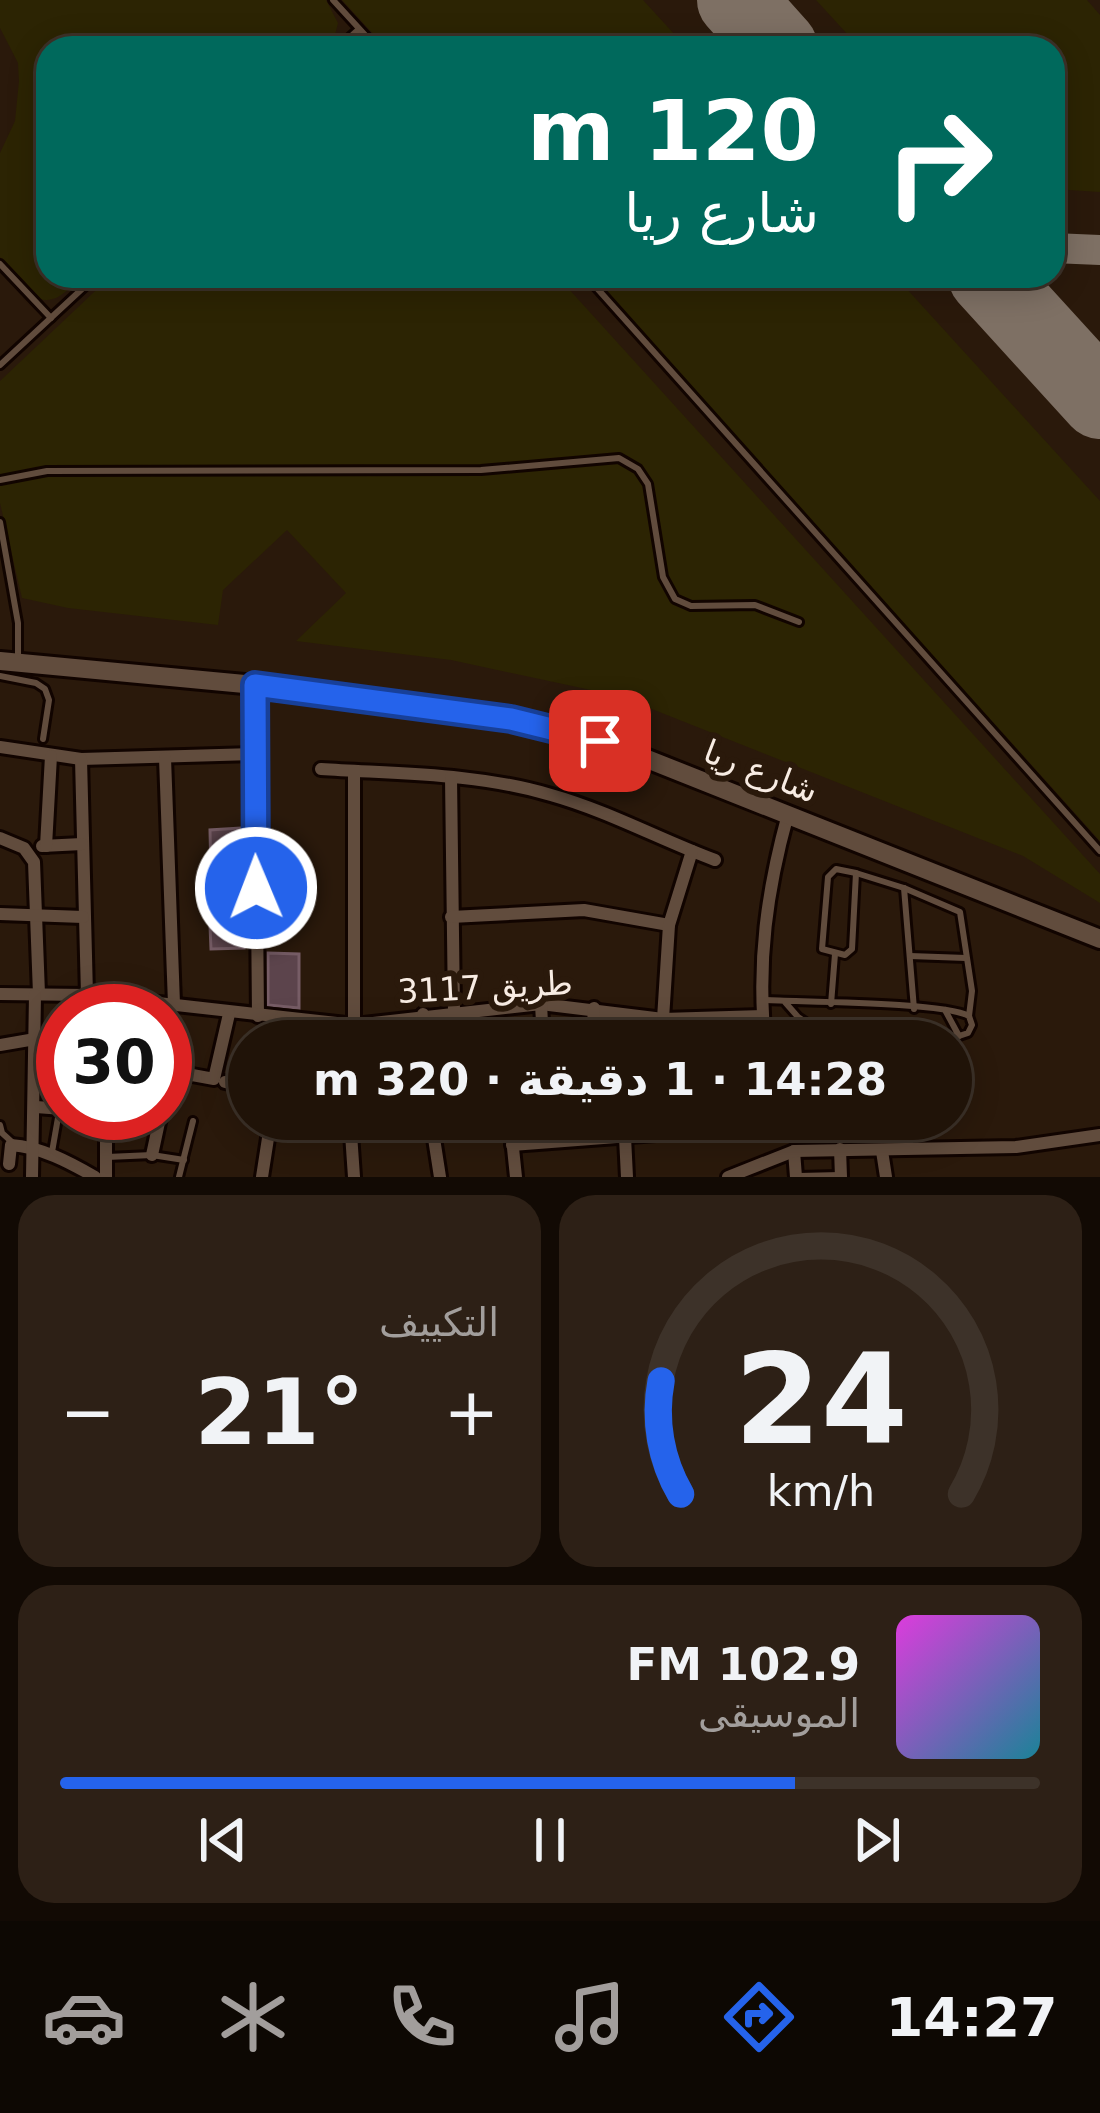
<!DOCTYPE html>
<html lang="ar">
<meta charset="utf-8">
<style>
:root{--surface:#201308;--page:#2d2016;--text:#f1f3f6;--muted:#a29e9c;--line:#3d3229;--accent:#2563eb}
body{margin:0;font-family:"DejaVu Sans",Vazirmatn,sans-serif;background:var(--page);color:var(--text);direction:rtl;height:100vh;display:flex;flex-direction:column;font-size:45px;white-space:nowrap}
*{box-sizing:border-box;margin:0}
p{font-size:39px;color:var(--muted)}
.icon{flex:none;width:66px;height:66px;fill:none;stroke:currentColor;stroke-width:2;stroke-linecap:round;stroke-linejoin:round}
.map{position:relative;height:1177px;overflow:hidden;direction:ltr}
.details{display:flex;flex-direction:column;gap:18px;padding:18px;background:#120a04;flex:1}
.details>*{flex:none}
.guide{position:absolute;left:36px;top:36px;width:1029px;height:252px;border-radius:36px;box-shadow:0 6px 30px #0003,0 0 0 3px var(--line);direction:rtl;background:#00695c;color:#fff;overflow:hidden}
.speed{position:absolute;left:36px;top:984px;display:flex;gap:24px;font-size:60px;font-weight:700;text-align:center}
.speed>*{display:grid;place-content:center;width:156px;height:156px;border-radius:50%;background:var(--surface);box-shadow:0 6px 30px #0003,0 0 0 3px var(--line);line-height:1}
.speed .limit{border:18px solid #d22;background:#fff;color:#111}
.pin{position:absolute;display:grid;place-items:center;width:102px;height:102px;color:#fff;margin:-51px;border-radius:24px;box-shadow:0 6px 18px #0006}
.me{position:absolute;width:132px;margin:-66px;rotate:359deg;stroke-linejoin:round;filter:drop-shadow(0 0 9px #0008)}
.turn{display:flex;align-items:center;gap:42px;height:252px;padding:0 48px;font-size:54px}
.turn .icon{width:156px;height:156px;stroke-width:2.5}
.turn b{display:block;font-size:84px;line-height:102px}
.big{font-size:90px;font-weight:800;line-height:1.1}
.details .widget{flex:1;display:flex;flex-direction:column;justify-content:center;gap:18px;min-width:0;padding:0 42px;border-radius:36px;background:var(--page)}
.details .dial{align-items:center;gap:0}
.dial svg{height:312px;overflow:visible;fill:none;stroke:var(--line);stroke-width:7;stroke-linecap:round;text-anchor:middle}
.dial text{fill:var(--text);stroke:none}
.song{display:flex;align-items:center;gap:36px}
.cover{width:144px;height:144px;border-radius:18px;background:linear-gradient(135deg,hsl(300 70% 55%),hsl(190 70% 35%))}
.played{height:12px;border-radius:6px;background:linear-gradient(90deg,var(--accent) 75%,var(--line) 75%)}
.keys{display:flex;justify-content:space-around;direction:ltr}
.heat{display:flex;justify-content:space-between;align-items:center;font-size:66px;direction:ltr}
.details .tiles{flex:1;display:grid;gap:18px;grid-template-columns:1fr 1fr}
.widget:last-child{grid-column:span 2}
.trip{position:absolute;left:228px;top:1020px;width:744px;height:120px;border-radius:60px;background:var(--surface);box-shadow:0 6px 30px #0003,0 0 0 3px var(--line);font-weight:800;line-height:120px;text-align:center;direction:rtl}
.tabs{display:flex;height:192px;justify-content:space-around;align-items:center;background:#0d0803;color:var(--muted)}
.tabs .icon{width:84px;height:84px}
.tabs .active{color:var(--accent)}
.tabs b{font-size:54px;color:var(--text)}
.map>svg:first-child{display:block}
.sand{fill:#2c2403}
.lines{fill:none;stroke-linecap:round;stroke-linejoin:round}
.taxiway{stroke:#7e7064;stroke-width:30}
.runway{stroke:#7e7064;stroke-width:78}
.building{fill:#5c444c;stroke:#775d66;stroke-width:3}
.lane-casing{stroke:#110400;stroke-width:12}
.street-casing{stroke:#110400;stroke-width:18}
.secondary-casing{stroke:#110400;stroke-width:24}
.lane{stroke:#614c3d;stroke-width:6}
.street{stroke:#614c3d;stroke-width:12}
.secondary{stroke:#614c3d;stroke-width:18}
.route-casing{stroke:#184099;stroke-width:30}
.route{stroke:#2563eb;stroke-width:21}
.labels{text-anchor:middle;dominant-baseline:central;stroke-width:12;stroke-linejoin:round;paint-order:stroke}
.street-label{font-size:33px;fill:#f8ece3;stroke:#2a190b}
</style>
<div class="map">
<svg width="1100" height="1177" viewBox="0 0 1100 1177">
<rect width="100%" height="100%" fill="#2a190b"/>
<g class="sand">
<path d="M0,0H326L338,23L334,39L325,48H48V276H82C69,288 58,304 40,299L0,257V153L15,121L19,81L18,63L0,28Z"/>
<polygon points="342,0 643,0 687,48 386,48"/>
<polygon points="816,0 1087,0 1100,15 1100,192 1053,189 1053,48 860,48"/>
<polygon points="111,276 557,276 1100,874 1100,903 1023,856 619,696 451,660 296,641 346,593 287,530 223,590 218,625 68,608 22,598 0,503 0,381"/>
<polygon points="591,276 895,276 1100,501 1100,841"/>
</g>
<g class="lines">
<polyline class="taxiway" points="1053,248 1100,250"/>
<g class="runway">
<polyline points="736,0 779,48"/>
<polyline points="987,276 1100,400"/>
</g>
</g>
<g class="building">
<polygon points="240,828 245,875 211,875 210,830"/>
<polygon points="267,901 292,901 293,922 268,923"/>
<polygon points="243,925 244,948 211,949 210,926"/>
<polygon points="268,953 299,954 299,1008 268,1005"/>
</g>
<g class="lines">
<defs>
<g id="lane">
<polyline points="333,0 377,48"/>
<polyline points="338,48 359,29"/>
<polyline points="0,264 51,318"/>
<polyline points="586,276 1100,851"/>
<polyline points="0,365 96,276"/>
<polyline points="0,480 47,471 481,470 619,458 638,469 648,484 663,577 675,599 691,606 755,605 799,622"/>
<polyline points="0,522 18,623 18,654"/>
<polyline points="0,676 36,683 45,689 49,700 43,739"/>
<polygon points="836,869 856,873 852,949 845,955 822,949 828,877"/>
<polyline points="856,873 904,888 960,912 972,991 969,1016"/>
<polyline points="904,888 914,1009"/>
<polyline points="910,956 966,958"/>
<path d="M766,1000C805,1002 943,1002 969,1016L972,1025L968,1033L959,1036L810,1025L798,1017L784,1001"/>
<polyline points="831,1004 835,954"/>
<polyline points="945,1010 959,1036"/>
<polyline points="0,1125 2,1133 13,1143"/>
<polyline points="52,1152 59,1112"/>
<polyline points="107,1157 152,1155 184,1160"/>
<polyline points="799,1176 840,1175"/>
<polyline points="179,1177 193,1121"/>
</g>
<g id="street">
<polyline points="255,685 258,1016"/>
<polyline points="0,747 81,759 254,754"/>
<polyline points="165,758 174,1004"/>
<polyline points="81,759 87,995"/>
<path d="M321,769C398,774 477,773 551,795C608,811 661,840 715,860"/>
<polyline points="451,777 454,1012"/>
<polyline points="0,838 24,848 34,862 39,994"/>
<polyline points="42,846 82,844"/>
<polyline points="46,846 51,756"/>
<polyline points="0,914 83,917"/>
<polyline points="451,917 584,910 669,925"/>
<polyline points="0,994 87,995 355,1025 541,1004 663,1019 763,1016"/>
<polyline points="541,1004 543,1041"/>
<polyline points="423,1014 424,1041"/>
<polyline points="663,1019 669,925 692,851"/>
<polyline points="280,1041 281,1018"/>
<polyline points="354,1041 354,771"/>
<polyline points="592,1041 594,1008"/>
<path d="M765,1041C757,962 767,890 788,814"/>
<polyline points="0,1045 35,1039"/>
<polyline points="37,1049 63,1053"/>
<polyline points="165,1070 214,1079 229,1014"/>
<polyline points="225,1082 249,1087"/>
<polyline points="36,1107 63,1109"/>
<polyline points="106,1113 106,1177"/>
<polyline points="305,1119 350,1123"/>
<polyline points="350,1119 354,1177"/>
<polyline points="431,1119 440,1177"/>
<polyline points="510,1119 516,1177"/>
<polyline points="625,1137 627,1177"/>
<polyline points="512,1145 772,1125"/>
<polyline points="840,1149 841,1177"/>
<polyline points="794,1151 796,1177"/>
<polyline points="882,1151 886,1177"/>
<polyline points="152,1155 161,1113"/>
<path d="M9,1164L11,1145C41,1147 69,1162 95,1177"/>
<polyline points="32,1177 35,995"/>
<polyline points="262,1177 271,1119"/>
<polyline points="728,1177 794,1151 1016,1147 1100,1135"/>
</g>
<polyline id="secondary" points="0,661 255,685 489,715 556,728 622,749 1100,939"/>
</defs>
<use href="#lane" class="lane-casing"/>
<use href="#street" class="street-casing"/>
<use href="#secondary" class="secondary-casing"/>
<use href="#lane" class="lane"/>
<use href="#street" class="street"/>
<use href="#secondary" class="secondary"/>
</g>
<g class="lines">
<defs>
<polyline id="route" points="256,888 255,685 511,719 600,741"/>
</defs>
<use href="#route" class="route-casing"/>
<use href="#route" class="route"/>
</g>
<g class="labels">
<g class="street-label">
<text transform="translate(761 771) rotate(21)">شارع ريا</text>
<text transform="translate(485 987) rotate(-3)">طريق 3117</text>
</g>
</g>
</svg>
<div class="speed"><div class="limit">30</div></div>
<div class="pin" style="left:600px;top:741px;background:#d93025"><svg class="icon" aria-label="arrive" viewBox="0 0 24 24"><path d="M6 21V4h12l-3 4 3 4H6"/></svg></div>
<svg class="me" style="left:256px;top:888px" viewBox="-20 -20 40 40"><circle r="17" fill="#2563eb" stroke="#fff" stroke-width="3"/><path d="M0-11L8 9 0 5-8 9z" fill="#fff"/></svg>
<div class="trip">14:28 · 1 دقيقة · 320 m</div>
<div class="guide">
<div class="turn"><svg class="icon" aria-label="right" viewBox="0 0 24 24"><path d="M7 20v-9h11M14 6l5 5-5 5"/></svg><div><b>120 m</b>شارع ريا</div></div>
</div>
</div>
<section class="details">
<div class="tiles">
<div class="widget dial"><svg viewBox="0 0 100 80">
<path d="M14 69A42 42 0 1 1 86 69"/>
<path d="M14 69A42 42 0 0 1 9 40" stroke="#2563eb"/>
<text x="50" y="56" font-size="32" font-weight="700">24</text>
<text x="50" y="72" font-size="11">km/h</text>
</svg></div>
<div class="widget"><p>التكييف</p>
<div class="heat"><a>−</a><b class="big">21°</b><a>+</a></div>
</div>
<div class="widget">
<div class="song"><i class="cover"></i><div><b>102.9 FM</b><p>الموسيقى</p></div></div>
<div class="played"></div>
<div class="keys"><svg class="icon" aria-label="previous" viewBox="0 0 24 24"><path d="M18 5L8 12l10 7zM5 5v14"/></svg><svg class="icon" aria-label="pause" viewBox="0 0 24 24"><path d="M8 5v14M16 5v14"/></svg><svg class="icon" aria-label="next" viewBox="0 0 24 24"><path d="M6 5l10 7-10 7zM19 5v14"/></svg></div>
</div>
</div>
</section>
<nav class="tabs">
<b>14:27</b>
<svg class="icon active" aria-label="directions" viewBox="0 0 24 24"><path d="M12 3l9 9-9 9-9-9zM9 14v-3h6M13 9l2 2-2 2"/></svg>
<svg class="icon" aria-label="music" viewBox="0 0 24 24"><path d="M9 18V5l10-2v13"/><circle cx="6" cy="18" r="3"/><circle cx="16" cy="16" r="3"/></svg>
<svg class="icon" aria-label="phone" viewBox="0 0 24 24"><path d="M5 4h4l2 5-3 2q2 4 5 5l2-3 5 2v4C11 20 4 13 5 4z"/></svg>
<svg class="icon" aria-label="climate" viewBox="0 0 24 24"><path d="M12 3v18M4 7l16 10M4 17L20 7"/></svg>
<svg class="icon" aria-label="car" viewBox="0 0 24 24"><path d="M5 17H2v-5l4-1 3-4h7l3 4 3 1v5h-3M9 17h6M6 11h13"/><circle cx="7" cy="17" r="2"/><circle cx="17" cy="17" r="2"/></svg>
</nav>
